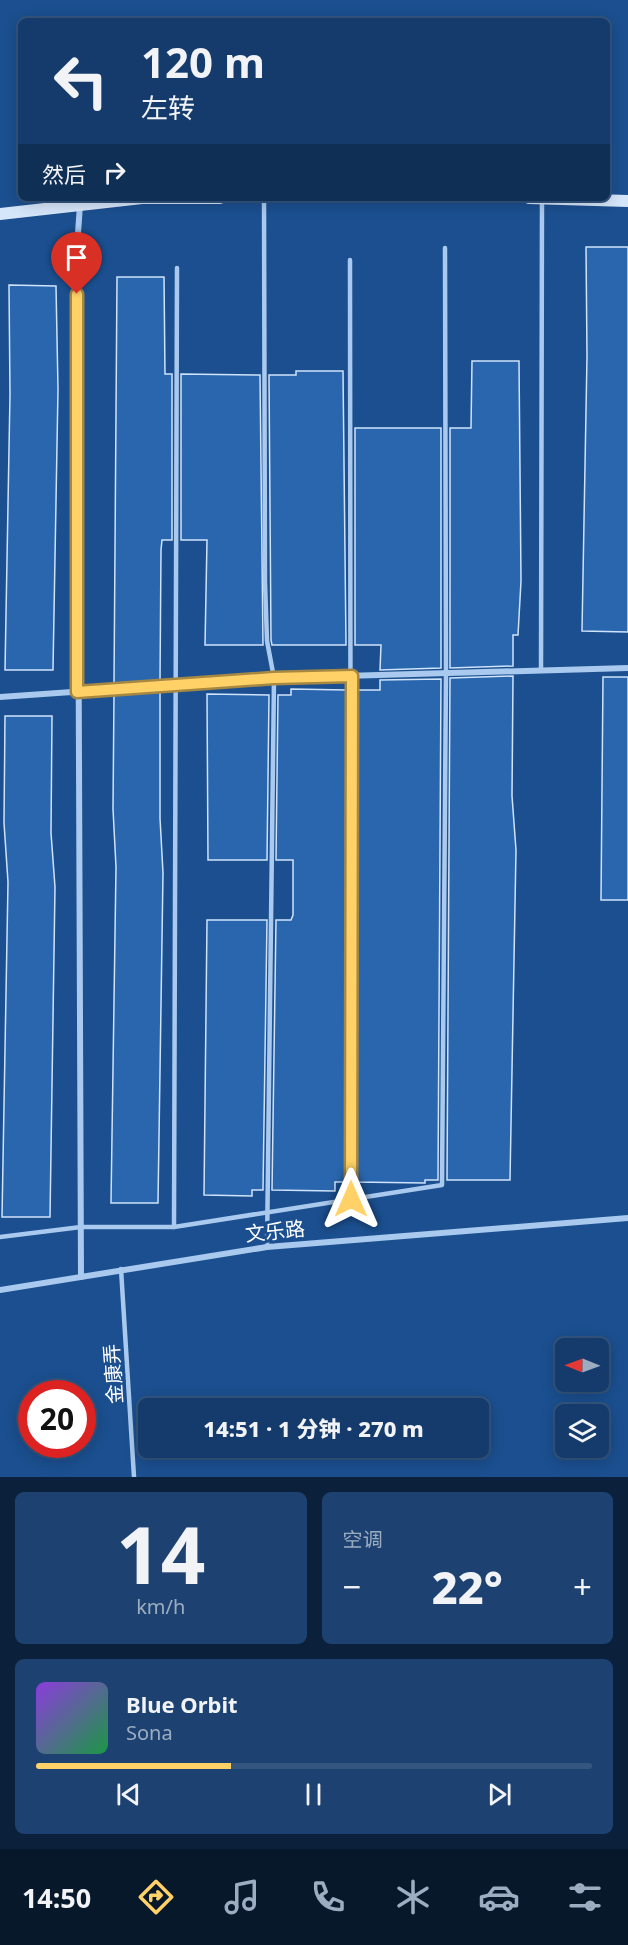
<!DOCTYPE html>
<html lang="zh">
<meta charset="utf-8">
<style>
:root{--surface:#143b6b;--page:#1d4271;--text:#f1f3f6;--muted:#9dadc1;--line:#33557e;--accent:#ffd166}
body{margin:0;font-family:"Noto Sans","Noto Sans SC",sans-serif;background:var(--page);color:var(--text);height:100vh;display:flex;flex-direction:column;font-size:22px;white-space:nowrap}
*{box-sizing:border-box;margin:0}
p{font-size:20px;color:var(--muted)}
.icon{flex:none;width:33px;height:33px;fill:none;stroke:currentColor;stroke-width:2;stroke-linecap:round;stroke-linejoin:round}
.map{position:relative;height:1477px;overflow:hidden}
.details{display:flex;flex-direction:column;gap:15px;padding:15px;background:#0b203b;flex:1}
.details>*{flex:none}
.top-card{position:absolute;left:18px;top:18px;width:592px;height:183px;border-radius:9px;box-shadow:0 3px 15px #0003,0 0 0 2px var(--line);background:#143b6b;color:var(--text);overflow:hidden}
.needle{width:39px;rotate:271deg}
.fabs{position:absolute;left:555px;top:1338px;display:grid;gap:12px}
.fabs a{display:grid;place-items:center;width:54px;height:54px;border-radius:9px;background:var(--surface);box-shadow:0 3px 15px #0003,0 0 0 2px var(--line);font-size:30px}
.speed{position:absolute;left:18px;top:1380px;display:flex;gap:12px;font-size:30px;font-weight:700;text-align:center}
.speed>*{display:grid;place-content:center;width:78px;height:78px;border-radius:50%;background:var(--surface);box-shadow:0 3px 15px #0003,0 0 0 2px var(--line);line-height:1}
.speed .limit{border:9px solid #d22;background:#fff;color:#111}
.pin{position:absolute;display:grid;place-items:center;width:51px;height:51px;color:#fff;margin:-62px -26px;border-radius:50% 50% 50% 0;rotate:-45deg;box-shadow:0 0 6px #0007}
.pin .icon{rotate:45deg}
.me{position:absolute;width:66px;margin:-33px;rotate:0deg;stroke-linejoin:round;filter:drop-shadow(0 0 4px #0008)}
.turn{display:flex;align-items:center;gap:21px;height:126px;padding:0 24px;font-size:27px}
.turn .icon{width:78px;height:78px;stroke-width:2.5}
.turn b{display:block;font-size:42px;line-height:51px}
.then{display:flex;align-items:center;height:57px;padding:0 24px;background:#0003;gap:12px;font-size:22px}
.big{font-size:45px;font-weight:800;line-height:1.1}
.details .card{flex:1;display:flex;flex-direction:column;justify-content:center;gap:9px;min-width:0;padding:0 21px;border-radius:9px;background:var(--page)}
.details .dial{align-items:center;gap:0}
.dial b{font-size:78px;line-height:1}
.song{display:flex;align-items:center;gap:18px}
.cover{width:72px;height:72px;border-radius:9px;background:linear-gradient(135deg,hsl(270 70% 55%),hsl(140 70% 35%))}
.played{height:6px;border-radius:3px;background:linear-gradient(90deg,var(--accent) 35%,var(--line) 35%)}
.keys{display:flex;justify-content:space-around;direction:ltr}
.heat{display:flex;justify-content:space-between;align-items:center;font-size:33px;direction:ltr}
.details .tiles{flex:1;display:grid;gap:15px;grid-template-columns:1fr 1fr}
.card:last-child{grid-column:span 2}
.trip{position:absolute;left:138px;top:1398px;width:351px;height:60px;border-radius:9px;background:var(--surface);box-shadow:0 3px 15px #0003,0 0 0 2px var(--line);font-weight:800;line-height:60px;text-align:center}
.tab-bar{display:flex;height:96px;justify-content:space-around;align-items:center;background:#08182b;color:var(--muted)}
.tab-bar .icon{width:42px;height:42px}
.tab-bar .current{color:var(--accent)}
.tab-bar b{font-size:27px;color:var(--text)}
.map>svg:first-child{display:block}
.building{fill:#2a66ad;stroke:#cfe3fa;stroke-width:1.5}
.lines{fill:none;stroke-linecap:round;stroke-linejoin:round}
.lane{stroke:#a9c9ee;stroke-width:4.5}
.street{stroke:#a9c9ee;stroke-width:6}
.secondary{stroke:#d6e6fa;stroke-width:12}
.route-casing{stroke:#a68842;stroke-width:15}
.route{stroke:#ffd166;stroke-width:10}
.labels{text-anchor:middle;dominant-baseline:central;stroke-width:6;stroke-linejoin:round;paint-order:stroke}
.street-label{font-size:20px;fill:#fff;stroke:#1b4f8f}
</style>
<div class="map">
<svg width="628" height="1477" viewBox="0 0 628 1477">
<rect width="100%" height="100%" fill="#1b4f8f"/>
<g class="building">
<polygon points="586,247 628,247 628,632 582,631 587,356"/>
<polygon points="117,277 164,277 165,374 172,374 172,540 162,540 161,550 160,681 114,684"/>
<polygon points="9,285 56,286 58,389 53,670 5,670 10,394"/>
<polygon points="472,361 519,361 521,581 518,635 513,635 513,666 450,668 450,428 471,428"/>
<polygon points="296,371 343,371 346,645 272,645 271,640 269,375 296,375"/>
<polygon points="181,374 260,375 263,645 205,645 207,540 181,540"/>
<polygon points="355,428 441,428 441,668 380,670 381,645 355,645"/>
<polygon points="513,676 512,796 516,850 510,1180 447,1180 450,678"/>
<polygon points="603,677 628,677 628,900 601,900"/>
<polygon points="441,679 438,1180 425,1180 425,1183 355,1182 355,690 380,690 380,680"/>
<polygon points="291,689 346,690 346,1182 335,1182 335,1191 272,1190 276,920 291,920 293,915 293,860 276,860 278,695 291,695"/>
<polygon points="160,691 160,818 163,873 158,1203 111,1203 116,867 113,809 114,694"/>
<polygon points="207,694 269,695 267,860 208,860"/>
<polygon points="5,716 52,716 51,833 55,887 50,1217 2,1217 8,882 4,823"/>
<polygon points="207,920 267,920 263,1190 252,1190 252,1196 204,1195"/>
</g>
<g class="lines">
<g class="lane">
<polyline points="264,198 265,582 267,641 274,678 267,1247"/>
<polyline points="350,260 351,1199"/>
<polyline points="541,670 542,199"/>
<polyline points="174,1227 177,268"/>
<polyline points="0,1237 81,1227 174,1227 442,1185 446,673 445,248"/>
<polyline points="121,1269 134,1477"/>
</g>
<g class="street">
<polyline points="80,205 77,247 81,1277"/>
<polyline points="0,697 274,678 628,668"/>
<polyline points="0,1290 267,1247 628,1218"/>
</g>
<g class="secondary">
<polyline points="529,198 628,201"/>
<polyline points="0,214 142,198 220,198"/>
</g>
</g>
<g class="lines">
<defs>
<polyline id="route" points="77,294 77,692 274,678 352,676 351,1199"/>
</defs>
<use href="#route" class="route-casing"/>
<use href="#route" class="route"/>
</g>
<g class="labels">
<g class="street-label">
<text transform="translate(275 1231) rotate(-6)">文乐路</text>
<text transform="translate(113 1374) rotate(-94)">金康弄</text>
</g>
</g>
</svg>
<div class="fabs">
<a><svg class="needle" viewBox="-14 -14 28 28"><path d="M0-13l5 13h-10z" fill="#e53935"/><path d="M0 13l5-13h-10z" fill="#9dadc1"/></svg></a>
<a><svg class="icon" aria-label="layers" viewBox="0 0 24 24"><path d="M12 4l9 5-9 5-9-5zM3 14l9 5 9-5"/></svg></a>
</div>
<div class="speed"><div class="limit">20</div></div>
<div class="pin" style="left:77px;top:294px;background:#d93025"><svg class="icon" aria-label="arrive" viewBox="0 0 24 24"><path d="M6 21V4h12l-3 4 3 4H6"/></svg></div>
<svg class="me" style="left:351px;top:1199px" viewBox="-20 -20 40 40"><path d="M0-17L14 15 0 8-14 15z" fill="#ffd166" stroke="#fff" stroke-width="4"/></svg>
<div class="trip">14:51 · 1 分钟 · 270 m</div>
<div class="top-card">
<div class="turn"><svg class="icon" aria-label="left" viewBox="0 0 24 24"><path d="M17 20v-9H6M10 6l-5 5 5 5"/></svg><div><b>120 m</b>左转</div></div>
<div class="then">然后<svg class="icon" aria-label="right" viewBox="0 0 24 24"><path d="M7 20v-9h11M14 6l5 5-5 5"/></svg></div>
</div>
</div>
<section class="details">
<div class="tiles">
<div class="card dial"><b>14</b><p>km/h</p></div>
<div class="card"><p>空调</p>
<div class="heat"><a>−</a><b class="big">22°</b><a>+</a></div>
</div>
<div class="card">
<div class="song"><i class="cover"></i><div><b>Blue Orbit</b><p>Sona</p></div></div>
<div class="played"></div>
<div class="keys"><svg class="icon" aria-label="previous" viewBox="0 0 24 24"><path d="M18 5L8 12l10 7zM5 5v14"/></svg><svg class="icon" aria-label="pause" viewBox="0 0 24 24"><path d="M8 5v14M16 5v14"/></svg><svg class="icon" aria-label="next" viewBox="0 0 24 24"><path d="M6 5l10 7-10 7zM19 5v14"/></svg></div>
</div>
</div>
</section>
<nav class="tab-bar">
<b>14:50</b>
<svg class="icon current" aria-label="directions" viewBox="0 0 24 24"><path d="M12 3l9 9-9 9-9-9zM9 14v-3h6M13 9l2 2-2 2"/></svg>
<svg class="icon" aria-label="music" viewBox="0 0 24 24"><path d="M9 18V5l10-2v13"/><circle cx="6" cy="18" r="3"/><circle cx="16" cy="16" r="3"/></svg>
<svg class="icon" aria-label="phone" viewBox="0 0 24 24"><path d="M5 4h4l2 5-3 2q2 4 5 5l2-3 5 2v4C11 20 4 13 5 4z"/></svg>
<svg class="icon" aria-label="climate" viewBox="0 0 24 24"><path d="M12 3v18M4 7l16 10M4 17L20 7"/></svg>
<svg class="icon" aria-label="car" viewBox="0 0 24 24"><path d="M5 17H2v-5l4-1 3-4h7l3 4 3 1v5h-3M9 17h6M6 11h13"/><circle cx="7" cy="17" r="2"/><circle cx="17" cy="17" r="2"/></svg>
<svg class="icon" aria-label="filters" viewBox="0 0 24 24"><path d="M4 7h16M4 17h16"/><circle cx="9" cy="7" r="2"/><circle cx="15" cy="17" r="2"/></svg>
</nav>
